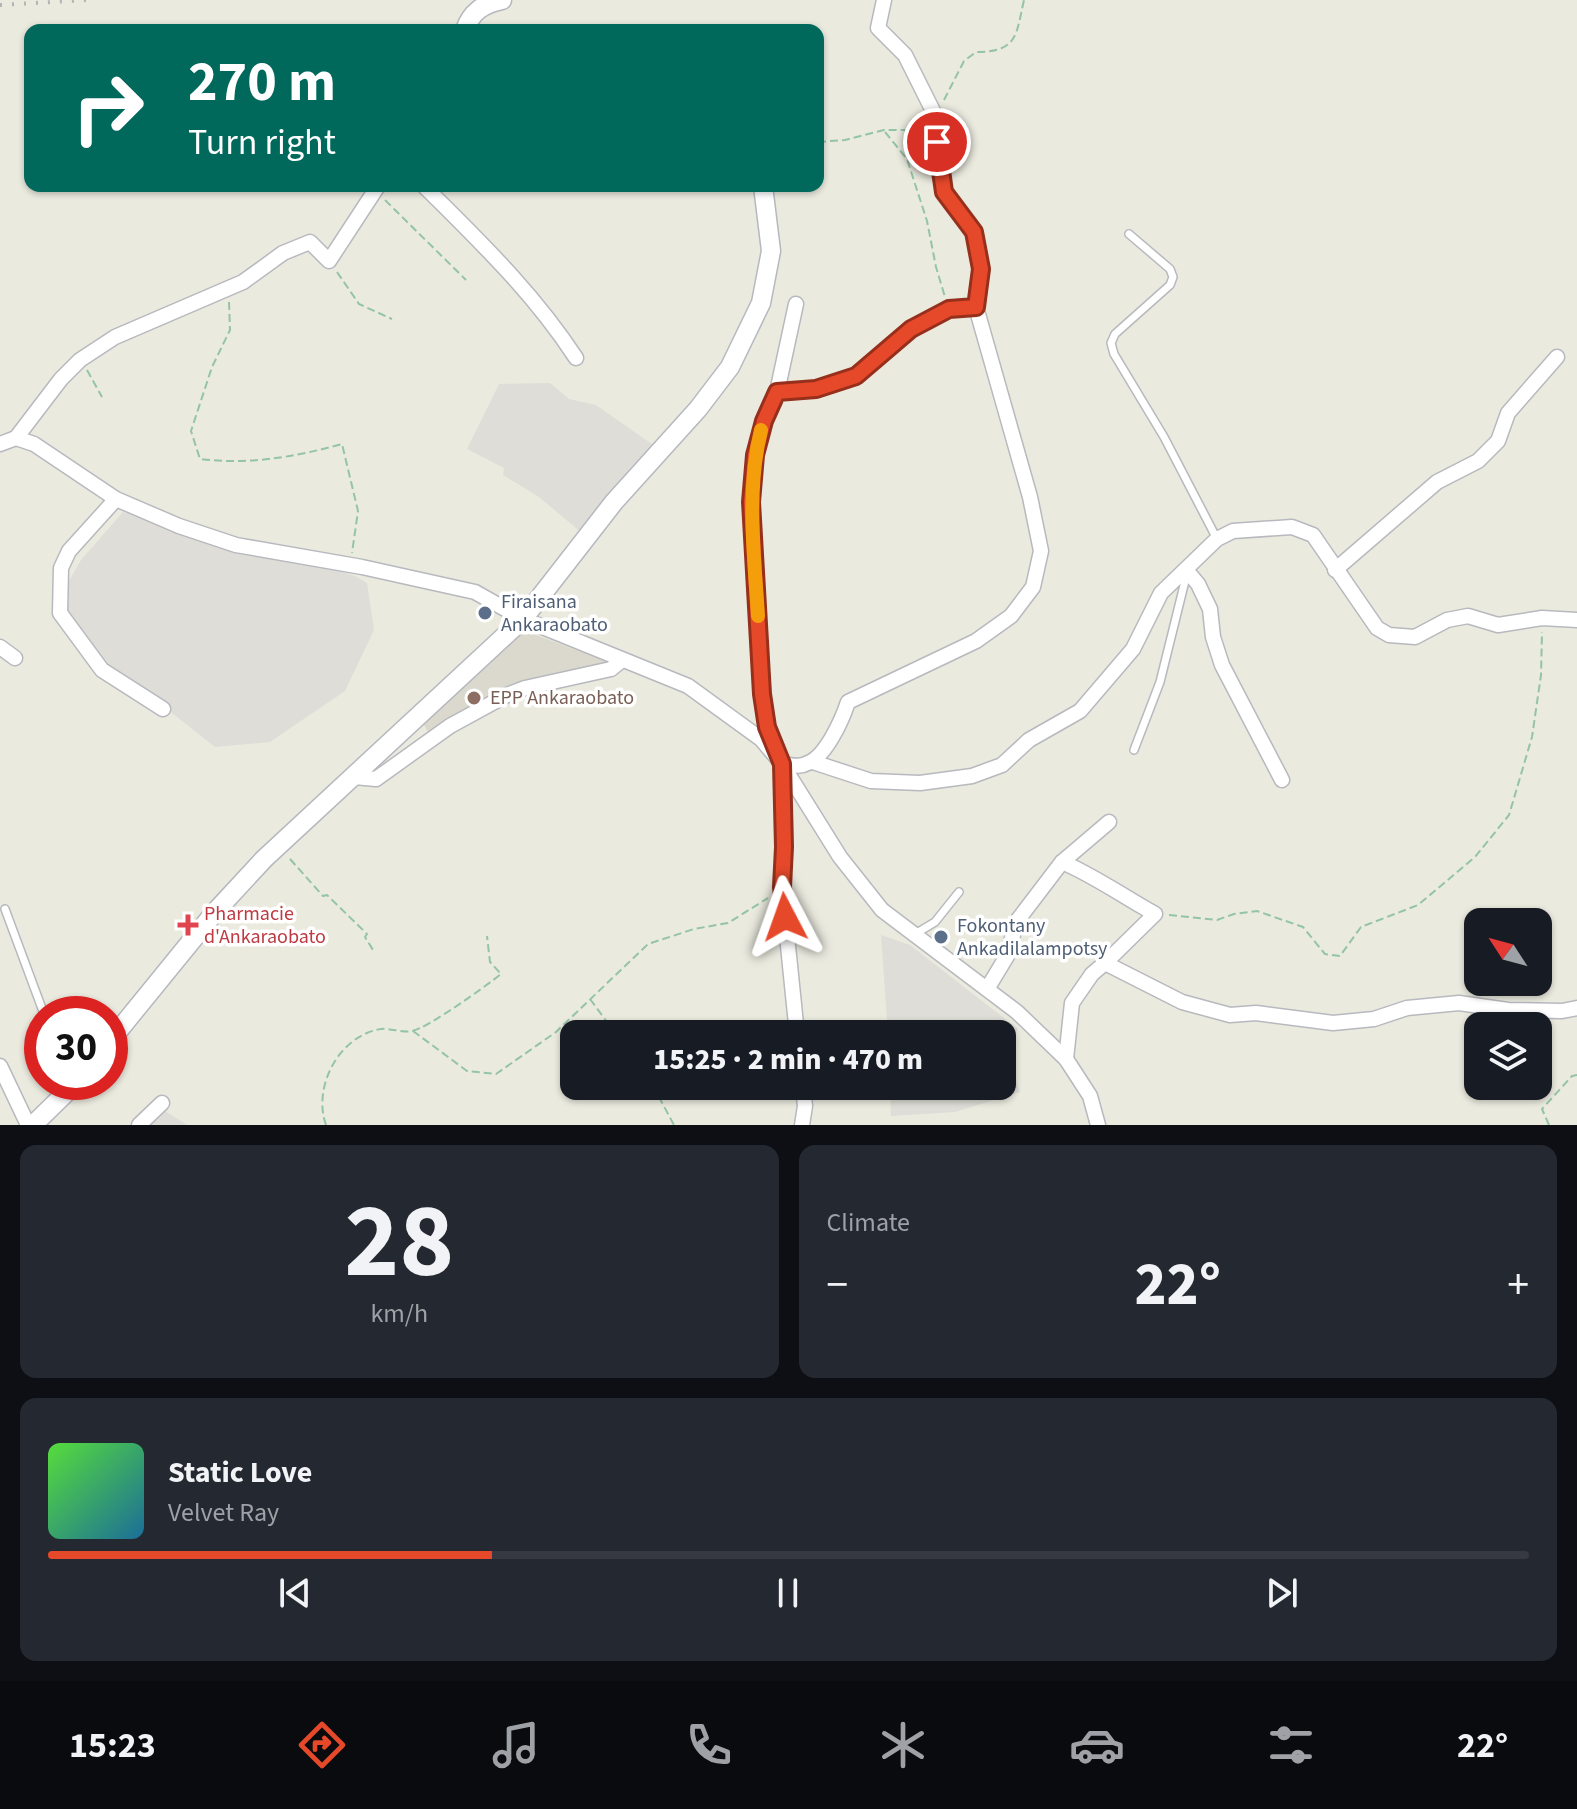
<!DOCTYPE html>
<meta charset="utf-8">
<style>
:root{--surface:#171b24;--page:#242831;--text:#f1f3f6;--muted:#9ea1a6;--line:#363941;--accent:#e6482a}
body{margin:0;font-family:"Source Sans 3",sans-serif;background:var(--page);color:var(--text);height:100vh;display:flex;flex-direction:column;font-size:30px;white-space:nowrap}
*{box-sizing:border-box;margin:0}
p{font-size:26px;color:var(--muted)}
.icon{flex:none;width:44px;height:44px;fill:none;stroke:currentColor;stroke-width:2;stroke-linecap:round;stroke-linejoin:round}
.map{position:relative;height:1125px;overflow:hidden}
.side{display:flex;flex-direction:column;gap:20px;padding:20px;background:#0d0f14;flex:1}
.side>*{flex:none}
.guide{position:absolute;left:24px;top:24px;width:800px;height:168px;border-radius:16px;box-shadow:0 2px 6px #0004;background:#00695c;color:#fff;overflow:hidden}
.needle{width:52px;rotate:306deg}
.buttons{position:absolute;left:1464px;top:908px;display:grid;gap:16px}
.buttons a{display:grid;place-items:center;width:88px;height:88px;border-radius:16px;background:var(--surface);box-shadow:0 2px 6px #0004;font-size:40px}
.speed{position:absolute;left:24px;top:996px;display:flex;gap:16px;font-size:40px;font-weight:700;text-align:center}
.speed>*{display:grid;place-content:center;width:104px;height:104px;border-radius:50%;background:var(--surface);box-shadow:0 2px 6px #0004;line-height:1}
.speed .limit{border:12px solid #d22;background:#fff;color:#111}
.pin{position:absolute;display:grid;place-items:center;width:68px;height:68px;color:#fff;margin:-34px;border:4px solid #fff;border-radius:50%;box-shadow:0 2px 8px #0007}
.me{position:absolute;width:88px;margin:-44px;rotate:356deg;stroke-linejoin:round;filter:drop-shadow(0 0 6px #0008)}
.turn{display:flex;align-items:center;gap:28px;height:168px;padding:0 32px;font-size:36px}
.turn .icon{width:104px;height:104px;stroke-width:2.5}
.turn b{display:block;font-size:56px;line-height:68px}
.big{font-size:60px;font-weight:800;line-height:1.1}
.side .tile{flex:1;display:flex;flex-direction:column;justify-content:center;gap:12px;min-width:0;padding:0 28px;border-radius:16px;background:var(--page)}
.side .dial{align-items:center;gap:0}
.dial b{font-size:104px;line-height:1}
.song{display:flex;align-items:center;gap:24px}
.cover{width:96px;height:96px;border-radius:12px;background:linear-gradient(135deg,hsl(110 70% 55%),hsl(200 70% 35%))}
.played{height:8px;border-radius:4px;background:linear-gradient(90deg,var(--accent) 30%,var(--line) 30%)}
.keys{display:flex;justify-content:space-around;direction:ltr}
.heat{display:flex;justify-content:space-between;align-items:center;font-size:44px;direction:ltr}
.side .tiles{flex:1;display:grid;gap:20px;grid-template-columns:1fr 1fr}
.tile:last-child{grid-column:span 2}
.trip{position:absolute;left:560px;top:1020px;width:456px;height:80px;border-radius:16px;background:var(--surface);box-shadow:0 2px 6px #0004;font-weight:800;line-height:80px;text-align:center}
.tabs{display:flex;height:128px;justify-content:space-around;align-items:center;background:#090b0e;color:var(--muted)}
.tabs .icon{width:56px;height:56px}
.tabs .selected{color:var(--accent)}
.tabs b{font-size:36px;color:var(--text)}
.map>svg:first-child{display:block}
.industrial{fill:#deddd7}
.education{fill:#dbd9cd}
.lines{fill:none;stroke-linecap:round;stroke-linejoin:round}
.lane-casing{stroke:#b7b9be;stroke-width:10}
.street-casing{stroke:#b7b9be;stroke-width:17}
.secondary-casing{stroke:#b5b8be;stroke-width:21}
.path{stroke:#94c4a6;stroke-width:2;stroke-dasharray:8 4;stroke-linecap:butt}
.lane{stroke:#fff;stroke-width:7}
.street{stroke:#fff;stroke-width:14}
.secondary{stroke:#fff;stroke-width:18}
.rail{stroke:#b3b4b4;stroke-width:4;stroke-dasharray:2 10;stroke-linecap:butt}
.route-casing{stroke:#962f1b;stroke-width:20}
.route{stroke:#e6482a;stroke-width:14}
.slow{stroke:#f59e0b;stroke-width:14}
.service-dot{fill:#5c6f8a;stroke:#fff;stroke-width:3}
.education-dot{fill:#8d6e63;stroke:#fff;stroke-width:3}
.health-dot{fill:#e0444e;stroke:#fff;stroke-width:3}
.labels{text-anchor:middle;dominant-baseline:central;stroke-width:7;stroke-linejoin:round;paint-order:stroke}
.service-label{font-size:20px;fill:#4e5e75;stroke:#fff;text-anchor:start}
.education-label{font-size:20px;fill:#785e54;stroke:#fff;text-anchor:start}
.health-label{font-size:20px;fill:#be3a42;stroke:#fff;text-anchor:start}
</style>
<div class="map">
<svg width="1577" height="1125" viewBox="0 0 1577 1125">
<rect width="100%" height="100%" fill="#ebeadf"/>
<g class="industrial">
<polygon points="550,383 569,399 596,405 659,449 583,534 539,497 503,475 504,468 467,449 499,384"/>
<polygon points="123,512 196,535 229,551 309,562 355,576 367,583 374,630 345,691 270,742 215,747 167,709 106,670 63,615 69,581 81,560"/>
<polygon points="881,935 910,945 1018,1029 1005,1047 1020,1092 955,1112 891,1116 890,1086 1002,1086 1002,1034 888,1034"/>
<polygon points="162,1109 187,1125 146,1125"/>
</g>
<polygon class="education" points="523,630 610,663 539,681 430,736 422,721"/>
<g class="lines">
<defs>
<g id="lane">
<polyline points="1129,234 1170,269 1173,277 1170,285 1115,334 1111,343 1114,354 1164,437 1217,539"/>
<polyline points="1134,750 1160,682 1187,573"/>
<polyline points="5,909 44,1014"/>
<polyline points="915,934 935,922 959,892"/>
</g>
<g id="street">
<polyline points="884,0 878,28 905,55 934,113 939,172 944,192 974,232 981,269 976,307"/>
<path d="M424,186C480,242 532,291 576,358"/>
<polyline points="777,392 764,421 755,455 751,502 762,694 767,727 782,764 784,847 782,887 797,1034"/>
<polyline points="16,438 61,379 80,360 115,337 243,282 283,253 310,242 329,261 378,186"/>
<polyline points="0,444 16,438 34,444 116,499 179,526 236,545 362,567 475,592 523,619 688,686 761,739 782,764 840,857 882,910 1017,1012 1066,1059 1090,1096 1098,1125"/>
<polyline points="116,499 69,551 61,568 60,613 102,670 163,709"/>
<polyline points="1335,570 1437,482 1478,461 1498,441 1508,413 1557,357"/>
<polyline points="1187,571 1198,584 1210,609 1213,637 1222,665 1282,780"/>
<polyline points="0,647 15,658"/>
<polyline points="813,762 871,781 920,783 972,776 1002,765 1029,740 1080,711 1133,649 1161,593 1217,539 1233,531 1292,527 1313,535 1377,628 1389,635 1415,637 1447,620 1468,616 1498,625 1542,618 1577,620"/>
<path d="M782,764C792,765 799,768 808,763C826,756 842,720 848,702L976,641L1011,616L1033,587L1041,551L1030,497L976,307L949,309L911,329L856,376L816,389L777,392L796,304"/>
<polyline points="354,777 376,779 450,726 507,695 525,688 611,669 622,660"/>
<path d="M1062,862C1095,876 1124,897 1155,914L1105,963L1182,1002L1230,1015L1256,1013L1333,1023L1374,1019L1407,1008L1459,1003L1508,1010L1562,1011L1577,1008"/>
<polyline points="987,989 1007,956 1017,921 1062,862 1109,822"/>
<polyline points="1066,1059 1072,1003 1092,974 1105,963"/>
<polyline points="0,1066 28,1125"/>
<polyline points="139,1125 162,1103"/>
<polyline points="802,1125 805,1106 803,1086"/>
</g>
<g id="secondary">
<path d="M465,30C471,12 483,4 502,0"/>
<polyline points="110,1041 215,912 264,859 523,619 614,502 698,409 730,367 761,303 771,251 763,186"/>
<polyline points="33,1125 77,1082"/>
</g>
</defs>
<use href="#lane" class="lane-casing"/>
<use href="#street" class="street-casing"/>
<use href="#secondary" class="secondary-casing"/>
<g class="path">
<path d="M944,100L964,61L976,52C1018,52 1016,35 1024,0"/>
<polyline points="885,132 907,159 927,221 936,267 945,297"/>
<polyline points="818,142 845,140 884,130 916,130 919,122"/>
<polyline points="385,200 466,280"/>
<polyline points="337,272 359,304 392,319"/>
<path d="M229,302L230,330L212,367L191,431L200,459C249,465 295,457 342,444L358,511L352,553"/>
<polyline points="87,370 102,397"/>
<polyline points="290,859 323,896 327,895 367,934 365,937 373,950"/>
<polyline points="1169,915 1217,920 1234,914 1257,911 1303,927 1325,954 1340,956 1361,927 1418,905 1475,857 1509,815 1532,737 1541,675 1542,632"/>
<polyline points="590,999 616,1034"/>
<polyline points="413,1031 467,1071 496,1074 556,1032 648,944 694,929 728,923 768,898"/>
<polyline points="653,1086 674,1125"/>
<path d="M326,1125C312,1086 340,1035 381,1029C391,1028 402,1033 412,1031C428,1028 486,986 501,974L490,962L487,936"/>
<polyline points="1549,1125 1542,1109 1572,1076 1577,1075"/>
</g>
<use href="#lane" class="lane"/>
<use href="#street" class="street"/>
<use href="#secondary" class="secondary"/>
<polyline class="rail" points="0,5 87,0"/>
</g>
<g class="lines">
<defs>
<polyline id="route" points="785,917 782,887 784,847 782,764 767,727 762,694 751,502 755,455 764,421 777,392 816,389 856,376 911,329 949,309 976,307 981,269 974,232 944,192 937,142"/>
</defs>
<use href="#route" class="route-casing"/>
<use href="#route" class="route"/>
<path class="slow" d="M758,616C754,553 746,491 761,430"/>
</g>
<g class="service-dot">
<circle cx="485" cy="613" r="8"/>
<circle cx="941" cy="937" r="8"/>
</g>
<circle class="education-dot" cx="474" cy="698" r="8"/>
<path class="health-dot" d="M184 913h8v8h8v8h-8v8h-8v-8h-8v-8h8z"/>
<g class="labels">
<g class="service-label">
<text x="501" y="602">Firaisana<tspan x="501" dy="23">Ankaraobato</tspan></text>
<text x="957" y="926">Fokontany<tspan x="957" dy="23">Ankadilalampotsy</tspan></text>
</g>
<g class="education-label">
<text x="490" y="698">EPP Ankaraobato</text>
</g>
<g class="health-label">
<text x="204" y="914">Pharmacie<tspan x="204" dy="23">d'Ankaraobato</tspan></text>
</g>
</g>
</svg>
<div class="buttons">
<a><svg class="needle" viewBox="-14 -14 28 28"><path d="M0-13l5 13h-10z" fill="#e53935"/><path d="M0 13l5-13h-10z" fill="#9ea1a6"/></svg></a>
<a><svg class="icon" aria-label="layers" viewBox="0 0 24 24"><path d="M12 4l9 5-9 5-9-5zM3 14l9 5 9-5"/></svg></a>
</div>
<div class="speed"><div class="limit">30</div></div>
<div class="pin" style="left:937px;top:142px;background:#d93025"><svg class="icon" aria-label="arrive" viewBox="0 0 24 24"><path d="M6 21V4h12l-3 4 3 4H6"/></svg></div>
<svg class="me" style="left:785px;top:917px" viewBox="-20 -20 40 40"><path d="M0-17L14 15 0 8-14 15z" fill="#e6482a" stroke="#fff" stroke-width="4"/></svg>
<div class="trip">15:25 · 2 min · 470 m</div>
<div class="guide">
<div class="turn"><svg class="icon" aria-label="right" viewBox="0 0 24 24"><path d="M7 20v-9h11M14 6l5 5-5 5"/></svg><div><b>270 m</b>Turn right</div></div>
</div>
</div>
<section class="side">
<div class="tiles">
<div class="tile dial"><b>28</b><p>km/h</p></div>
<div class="tile"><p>Climate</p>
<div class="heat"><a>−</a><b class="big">22°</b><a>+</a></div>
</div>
<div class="tile">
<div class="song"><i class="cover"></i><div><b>Static Love</b><p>Velvet Ray</p></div></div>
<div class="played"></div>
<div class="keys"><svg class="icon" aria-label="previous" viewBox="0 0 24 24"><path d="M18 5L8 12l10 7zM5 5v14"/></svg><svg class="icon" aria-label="pause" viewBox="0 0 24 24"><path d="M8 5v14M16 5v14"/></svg><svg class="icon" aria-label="next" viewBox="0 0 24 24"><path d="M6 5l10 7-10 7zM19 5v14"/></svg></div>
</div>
</div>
</section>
<nav class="tabs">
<b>15:23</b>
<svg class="icon selected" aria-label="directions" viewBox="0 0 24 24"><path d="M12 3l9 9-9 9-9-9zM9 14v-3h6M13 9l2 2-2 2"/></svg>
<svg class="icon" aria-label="music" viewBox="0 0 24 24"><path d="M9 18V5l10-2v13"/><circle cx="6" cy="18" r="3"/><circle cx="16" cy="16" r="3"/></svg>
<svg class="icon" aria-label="phone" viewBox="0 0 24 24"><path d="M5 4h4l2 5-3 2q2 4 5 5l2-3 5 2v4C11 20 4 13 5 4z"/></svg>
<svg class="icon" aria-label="climate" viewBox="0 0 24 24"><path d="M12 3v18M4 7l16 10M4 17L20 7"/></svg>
<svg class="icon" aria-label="car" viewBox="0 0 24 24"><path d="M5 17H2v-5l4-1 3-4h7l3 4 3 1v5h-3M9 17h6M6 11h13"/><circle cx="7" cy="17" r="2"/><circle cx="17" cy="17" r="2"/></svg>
<svg class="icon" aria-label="filters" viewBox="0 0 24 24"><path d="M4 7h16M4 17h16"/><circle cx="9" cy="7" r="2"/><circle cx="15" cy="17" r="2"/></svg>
<b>22°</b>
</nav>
